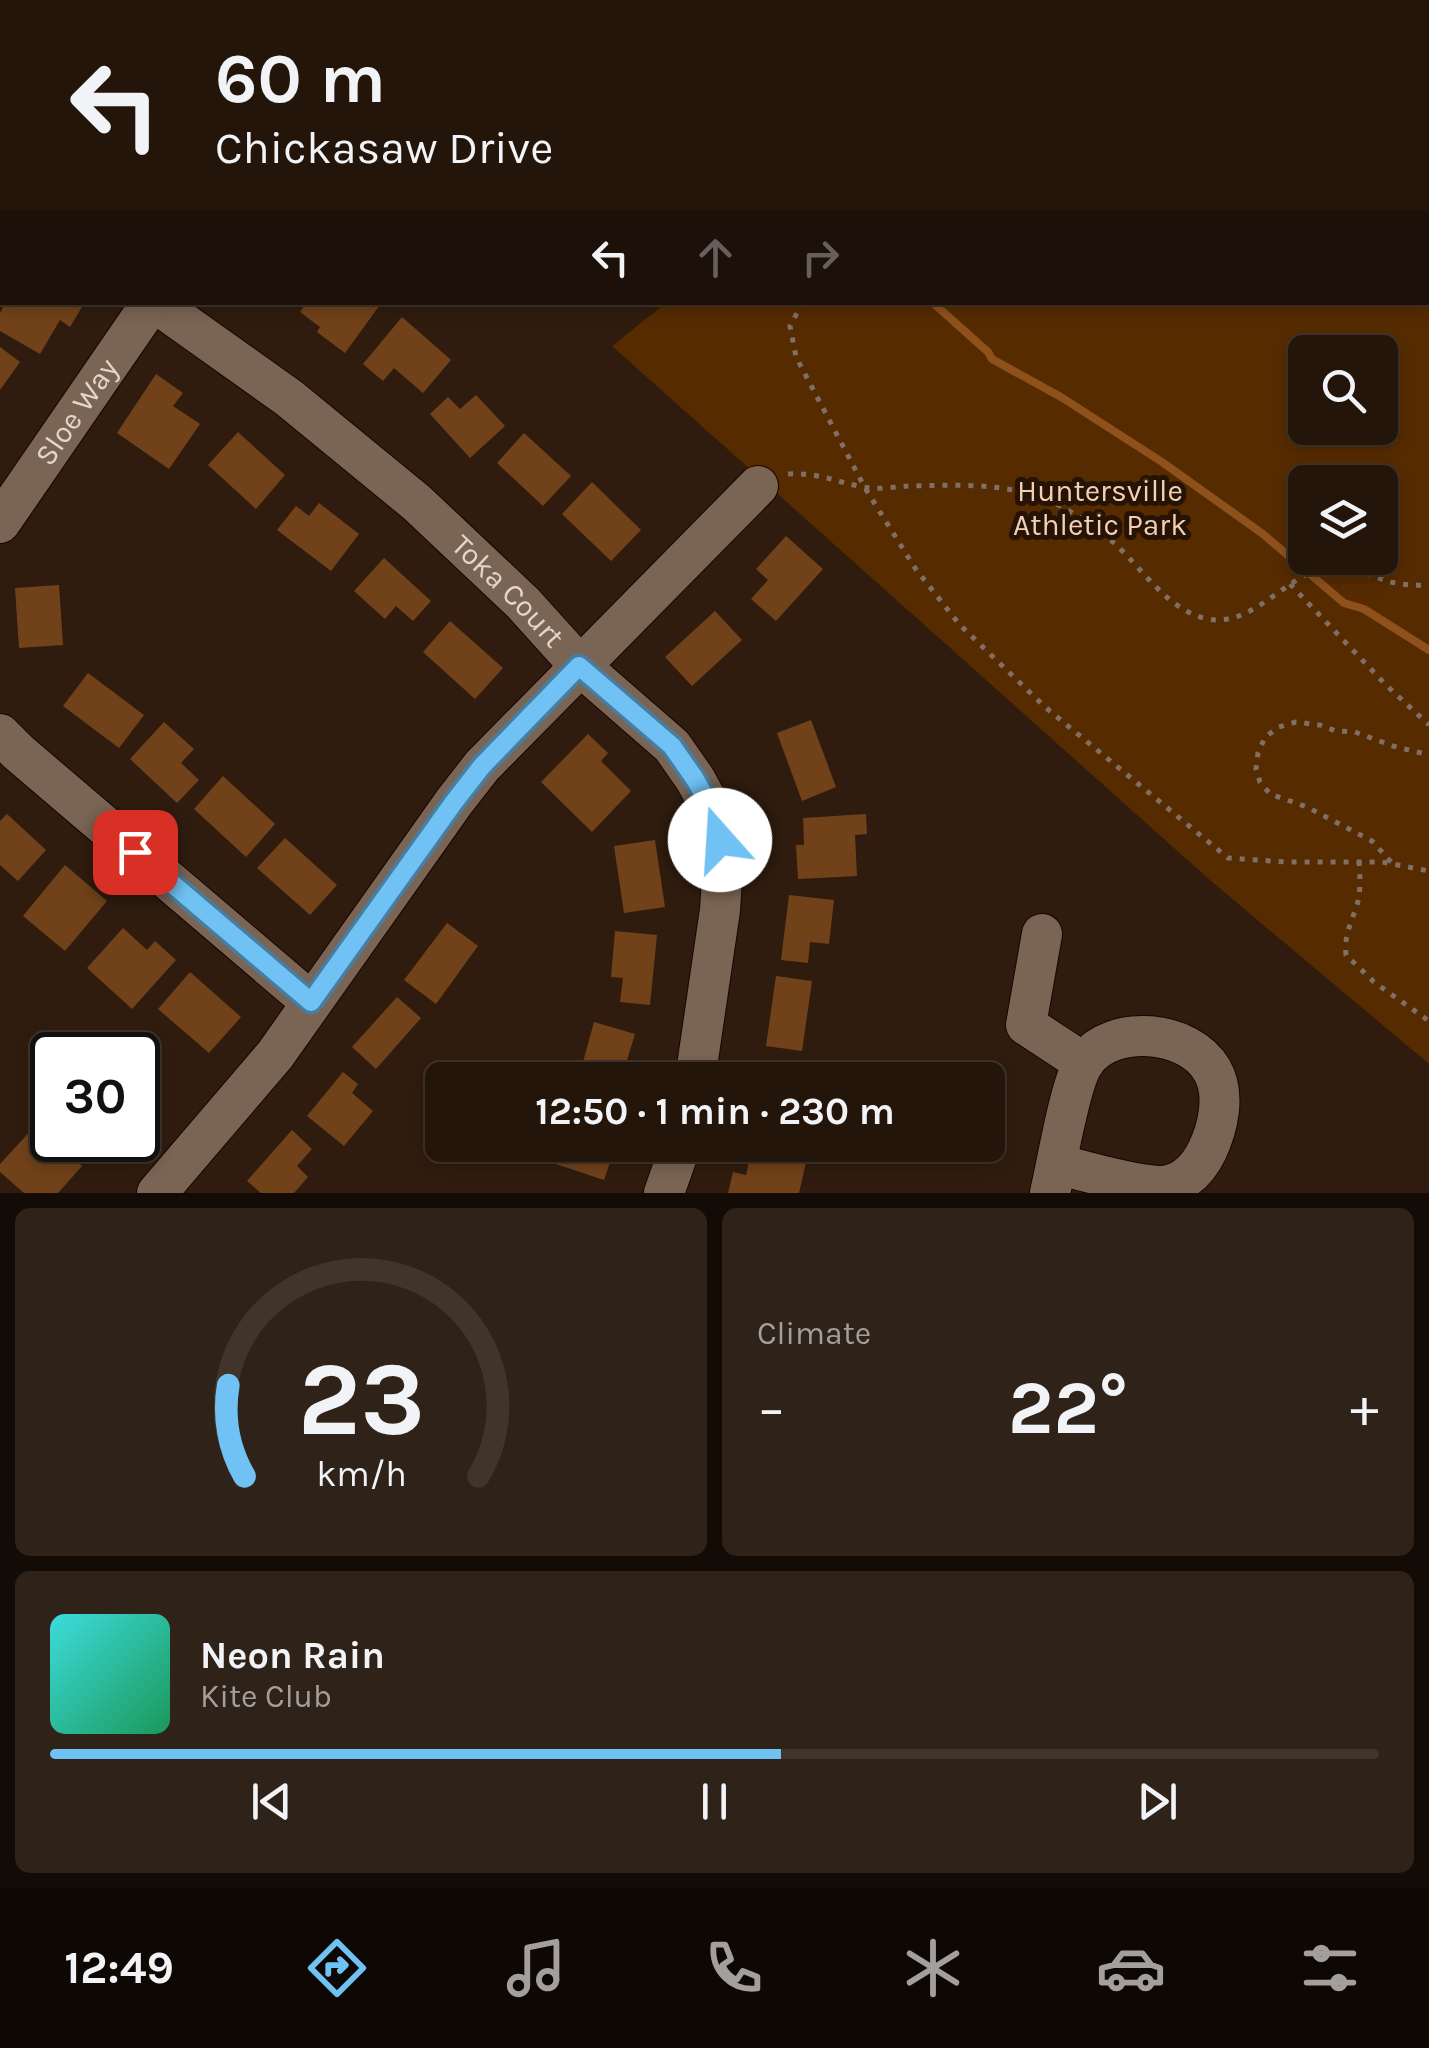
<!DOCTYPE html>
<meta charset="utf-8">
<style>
:root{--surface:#23150a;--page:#2f2218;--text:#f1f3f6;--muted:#a39f9c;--line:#40342b;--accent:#70c1f4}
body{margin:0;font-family:Karla,sans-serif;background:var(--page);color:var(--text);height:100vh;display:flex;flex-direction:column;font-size:38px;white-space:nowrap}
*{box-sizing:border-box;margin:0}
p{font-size:32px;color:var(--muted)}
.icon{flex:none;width:55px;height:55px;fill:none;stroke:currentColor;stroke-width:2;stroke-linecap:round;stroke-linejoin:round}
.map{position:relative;height:1193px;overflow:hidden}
.side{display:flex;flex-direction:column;gap:15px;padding:15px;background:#130c06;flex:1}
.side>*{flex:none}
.guide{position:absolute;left:0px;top:0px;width:1430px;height:305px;box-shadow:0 5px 15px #0003,0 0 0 2px var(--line);background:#23150a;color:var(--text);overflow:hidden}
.tools{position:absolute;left:1288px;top:335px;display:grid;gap:20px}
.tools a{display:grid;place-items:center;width:110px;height:110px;border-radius:15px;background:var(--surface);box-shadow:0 5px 15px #0003,0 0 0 2px var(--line);font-size:50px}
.speed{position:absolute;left:30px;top:1032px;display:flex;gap:20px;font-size:50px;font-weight:700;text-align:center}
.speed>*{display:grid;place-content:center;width:130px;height:130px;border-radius:50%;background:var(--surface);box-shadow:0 5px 15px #0003,0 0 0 2px var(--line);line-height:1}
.speed .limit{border:5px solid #111;border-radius:15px;background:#fff;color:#111}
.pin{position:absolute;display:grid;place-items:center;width:85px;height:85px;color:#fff;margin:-42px;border-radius:20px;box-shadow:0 5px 15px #0006}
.me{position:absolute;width:110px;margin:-55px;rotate:341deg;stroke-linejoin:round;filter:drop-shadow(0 0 8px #0008)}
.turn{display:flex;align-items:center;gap:35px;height:210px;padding:0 50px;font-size:45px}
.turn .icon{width:130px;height:130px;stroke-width:2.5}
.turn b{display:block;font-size:70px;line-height:85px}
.lanes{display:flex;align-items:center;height:95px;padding:0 50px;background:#0003;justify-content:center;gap:50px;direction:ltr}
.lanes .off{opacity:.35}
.big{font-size:75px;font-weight:700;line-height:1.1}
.side .widget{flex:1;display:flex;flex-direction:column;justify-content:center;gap:15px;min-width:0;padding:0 35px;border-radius:15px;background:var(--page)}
.side .dial{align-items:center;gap:0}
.dial svg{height:260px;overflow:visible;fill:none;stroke:var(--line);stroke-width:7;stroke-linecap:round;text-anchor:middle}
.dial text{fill:var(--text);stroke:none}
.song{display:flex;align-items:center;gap:30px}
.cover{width:120px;height:120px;border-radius:15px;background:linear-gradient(135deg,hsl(180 70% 55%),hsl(150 70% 35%))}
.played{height:10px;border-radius:5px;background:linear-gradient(90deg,var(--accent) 55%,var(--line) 55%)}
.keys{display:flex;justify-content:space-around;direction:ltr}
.heat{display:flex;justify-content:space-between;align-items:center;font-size:55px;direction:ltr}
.side .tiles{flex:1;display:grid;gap:15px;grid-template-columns:1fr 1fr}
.widget:last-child{grid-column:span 2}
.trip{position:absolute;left:425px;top:1062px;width:580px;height:100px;border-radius:15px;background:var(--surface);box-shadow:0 5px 15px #0003,0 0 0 2px var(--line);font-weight:700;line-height:100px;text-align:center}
.tabs{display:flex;height:160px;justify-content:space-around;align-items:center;background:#0e0804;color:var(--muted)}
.tabs .icon{width:70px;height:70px}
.tabs .on{color:var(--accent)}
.tabs b{font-size:45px;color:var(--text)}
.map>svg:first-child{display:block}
.green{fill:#562b00;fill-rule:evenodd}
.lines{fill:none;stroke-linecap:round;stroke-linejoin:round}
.stream{stroke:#8e511b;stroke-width:8}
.building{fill:#71421a}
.minor-casing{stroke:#160600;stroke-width:42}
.path{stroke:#806f64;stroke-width:5;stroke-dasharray:5 8;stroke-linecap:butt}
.minor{stroke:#7a6454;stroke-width:40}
.route-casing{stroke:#497d9f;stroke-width:25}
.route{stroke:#70c1f4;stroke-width:18}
.labels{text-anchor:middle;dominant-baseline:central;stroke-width:10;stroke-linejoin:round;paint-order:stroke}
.street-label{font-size:30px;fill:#e2d5cc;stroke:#251306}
.park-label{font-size:30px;fill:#f3cfb4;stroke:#251306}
</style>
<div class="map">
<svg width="1429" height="1193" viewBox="0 0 1429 1193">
<rect width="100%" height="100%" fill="#2f1c0e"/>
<path class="green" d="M1046,0H1429V1064L1211,881L612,346L666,303L1428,302V2H1042ZM1305,352H1380V428H1305ZM1305,482H1380V558H1305Z"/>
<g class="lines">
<g class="stream">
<polyline points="596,0 598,2"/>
<polyline points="932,302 988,352 992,359 1061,397 1162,462 1263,534 1344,603 1364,609 1429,650"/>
</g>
</g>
<g class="building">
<polygon points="6,302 85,302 70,327 60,320 40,354 0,331 0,313"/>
<polygon points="307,302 382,302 345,353 317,332 320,327 300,312"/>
<polygon points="402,317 451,360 423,393 394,368 383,381 363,364"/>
<polygon points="0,347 20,362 0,390"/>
<polygon points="156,374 183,393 173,406 200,424 169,469 117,433"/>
<polygon points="476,395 505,426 470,458 430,414 448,397 460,409"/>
<polygon points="238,432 285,475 256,509 208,465"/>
<polygon points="524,433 571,476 543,506 497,463"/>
<polygon points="592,482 641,530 611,561 562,514"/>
<polygon points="319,503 359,534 331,571 277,530 296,506 309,516"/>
<polygon points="786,536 823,569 776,621 751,599 768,580 756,569"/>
<polygon points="384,558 431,601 413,621 396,606 385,619 354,591"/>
<polygon points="59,585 63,645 19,648 15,588"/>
<polygon points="715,611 742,640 692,686 665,657"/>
<polygon points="450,621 503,668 475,699 423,652"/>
<polygon points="88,673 144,715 119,748 63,706"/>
<polygon points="811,720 836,787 802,801 777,733"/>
<polygon points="164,722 194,749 181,763 199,780 177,803 130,759"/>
<polygon points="588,734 608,753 601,761 631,791 592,832 541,782"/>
<polygon points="223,776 275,824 246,857 194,809"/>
<polygon points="7,814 46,850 18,881 0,865 0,821"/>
<polygon points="866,814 867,834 855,835 857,876 798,879 796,845 804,845 803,818"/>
<polygon points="285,838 337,885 310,915 257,868"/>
<polygon points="655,840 665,907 624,913 614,846"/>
<polygon points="65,865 107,901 65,951 23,916"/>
<polygon points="789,895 834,900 829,944 810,942 808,963 781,960"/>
<polygon points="447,923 478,946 436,1004 404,980"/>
<polygon points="123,928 147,950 155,941 176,960 132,1009 87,968"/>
<polygon points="615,931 657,935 650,1005 620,1002 623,978 611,977"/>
<polygon points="190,972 241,1017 209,1053 158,1009"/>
<polygon points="776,976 812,981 802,1051 766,1046"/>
<polygon points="397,997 421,1018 376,1069 352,1047"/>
<polygon points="594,1022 635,1034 624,1070 644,1076 643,1080 578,1080"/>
<polygon points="760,1060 805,1067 803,1080 757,1080"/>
<polygon points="343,1072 358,1084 352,1093 373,1111 344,1146 307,1116"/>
<polygon points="36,1125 82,1166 58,1193 24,1193 0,1172 0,1164"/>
<polygon points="292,1130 312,1149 297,1166 308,1177 294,1193 261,1193 247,1181"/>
<polygon points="559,1145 616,1145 604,1180 553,1163"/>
<polygon points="753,1145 807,1158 799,1193 728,1193 733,1172 746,1175"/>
</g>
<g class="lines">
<defs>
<g id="minor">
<path id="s1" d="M154,302L289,398L417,503L523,603L579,665L672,746L695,779L716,817L723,864L720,910L695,1080"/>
<path id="s2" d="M0,523L152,302"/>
<polyline points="0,734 18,752 311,1002"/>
<polyline points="1042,934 1026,1025 1084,1063"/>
<polyline points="157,1193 275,1055 454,802 482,766 758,486"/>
<polyline points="664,1193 681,1145"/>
<path d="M1050,1193C1057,1164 1070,1081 1085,1061C1113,1023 1189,1030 1212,1070C1226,1094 1218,1128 1207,1151C1199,1167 1187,1181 1169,1185C1147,1190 1081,1170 1057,1164"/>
</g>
</defs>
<use href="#minor" class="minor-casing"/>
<g class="path">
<polyline points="1104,2 1106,0"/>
<polyline points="803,302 790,326 796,357 865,488 915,568 959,624 1045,707 1228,858 1286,862 1382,862 1429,871"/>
<path d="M788,474C817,472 836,482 863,487C877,490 894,487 908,486C965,485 1021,481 1071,512C1086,521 1102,532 1114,543C1143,569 1168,611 1208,619C1249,627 1282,582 1317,570C1342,561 1368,576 1391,582C1404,585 1416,586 1429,585"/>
<polyline points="1290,584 1385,684 1429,725"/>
<path d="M1359,861C1360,876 1361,891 1357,905C1351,923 1344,935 1346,955L1374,982L1429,1021"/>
<polyline points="1391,862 1372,841 1307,807 1270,794 1260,782 1256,769 1258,753 1265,737 1279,727 1296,722 1320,725 1336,731 1355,732 1393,746 1429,755"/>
</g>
<use href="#minor" class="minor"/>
</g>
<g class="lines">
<defs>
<polyline id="route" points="135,852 311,1002 454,802 482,766 579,666 672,746 695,779 716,817 720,840"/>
</defs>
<use href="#route" class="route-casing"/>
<use href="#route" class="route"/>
</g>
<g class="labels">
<g class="street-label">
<text stroke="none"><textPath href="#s2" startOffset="135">Sloe Way</textPath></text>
<text stroke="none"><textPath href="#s1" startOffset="458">Toka Court</textPath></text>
</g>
<g class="park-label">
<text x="1100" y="491">Huntersville<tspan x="1100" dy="34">Athletic Park</tspan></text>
</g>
</g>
</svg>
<div class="tools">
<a><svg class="icon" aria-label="search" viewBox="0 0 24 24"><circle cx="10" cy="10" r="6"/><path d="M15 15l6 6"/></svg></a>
<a><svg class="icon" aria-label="layers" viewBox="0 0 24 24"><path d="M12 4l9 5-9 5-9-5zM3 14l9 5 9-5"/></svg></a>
</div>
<div class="speed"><div class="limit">30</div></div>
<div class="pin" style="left:135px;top:852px;background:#d93025"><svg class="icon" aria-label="arrive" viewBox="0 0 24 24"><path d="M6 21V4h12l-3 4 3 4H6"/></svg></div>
<svg class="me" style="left:720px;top:840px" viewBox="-20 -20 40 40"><circle r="19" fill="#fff"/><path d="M0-13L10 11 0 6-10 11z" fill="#70c1f4"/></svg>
<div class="trip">12:50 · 1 min · 230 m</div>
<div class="guide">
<div class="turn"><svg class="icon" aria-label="left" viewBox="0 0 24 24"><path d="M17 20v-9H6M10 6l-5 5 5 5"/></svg><div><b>60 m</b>Chickasaw Drive</div></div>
<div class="lanes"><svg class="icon" aria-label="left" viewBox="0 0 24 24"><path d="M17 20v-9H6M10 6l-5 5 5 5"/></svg><svg class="icon off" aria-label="ahead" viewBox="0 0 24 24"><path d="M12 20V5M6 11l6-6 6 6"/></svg><svg class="icon off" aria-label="right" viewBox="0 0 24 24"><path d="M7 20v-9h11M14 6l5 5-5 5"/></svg></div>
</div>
</div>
<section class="side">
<div class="tiles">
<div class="widget dial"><svg viewBox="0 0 100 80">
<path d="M14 69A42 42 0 1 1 86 69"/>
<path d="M14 69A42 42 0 0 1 9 41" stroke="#70c1f4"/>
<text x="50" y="56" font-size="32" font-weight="700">23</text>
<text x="50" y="72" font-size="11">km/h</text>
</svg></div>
<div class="widget"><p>Climate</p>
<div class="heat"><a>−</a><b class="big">22°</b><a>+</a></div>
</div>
<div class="widget">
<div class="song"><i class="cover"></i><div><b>Neon Rain</b><p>Kite Club</p></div></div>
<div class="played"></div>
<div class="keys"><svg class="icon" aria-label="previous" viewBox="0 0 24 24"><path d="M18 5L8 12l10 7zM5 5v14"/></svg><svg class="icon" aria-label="pause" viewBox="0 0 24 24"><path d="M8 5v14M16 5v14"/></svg><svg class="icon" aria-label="next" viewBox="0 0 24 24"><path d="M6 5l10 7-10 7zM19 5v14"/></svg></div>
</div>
</div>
</section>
<nav class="tabs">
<b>12:49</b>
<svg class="icon on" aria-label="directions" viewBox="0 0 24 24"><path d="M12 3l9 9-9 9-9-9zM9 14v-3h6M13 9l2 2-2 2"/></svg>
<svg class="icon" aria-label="music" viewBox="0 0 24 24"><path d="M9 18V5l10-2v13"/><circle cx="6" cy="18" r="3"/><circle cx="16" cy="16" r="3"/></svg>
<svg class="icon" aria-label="phone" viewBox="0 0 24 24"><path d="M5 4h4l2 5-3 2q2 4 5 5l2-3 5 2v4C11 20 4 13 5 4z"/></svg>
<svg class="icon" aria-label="climate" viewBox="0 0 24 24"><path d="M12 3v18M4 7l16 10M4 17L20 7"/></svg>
<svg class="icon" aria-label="car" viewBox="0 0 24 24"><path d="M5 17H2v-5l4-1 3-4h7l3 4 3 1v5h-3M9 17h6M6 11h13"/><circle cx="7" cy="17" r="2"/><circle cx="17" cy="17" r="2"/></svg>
<svg class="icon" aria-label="filters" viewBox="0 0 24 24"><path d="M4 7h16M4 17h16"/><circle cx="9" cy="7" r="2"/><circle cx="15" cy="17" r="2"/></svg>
</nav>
